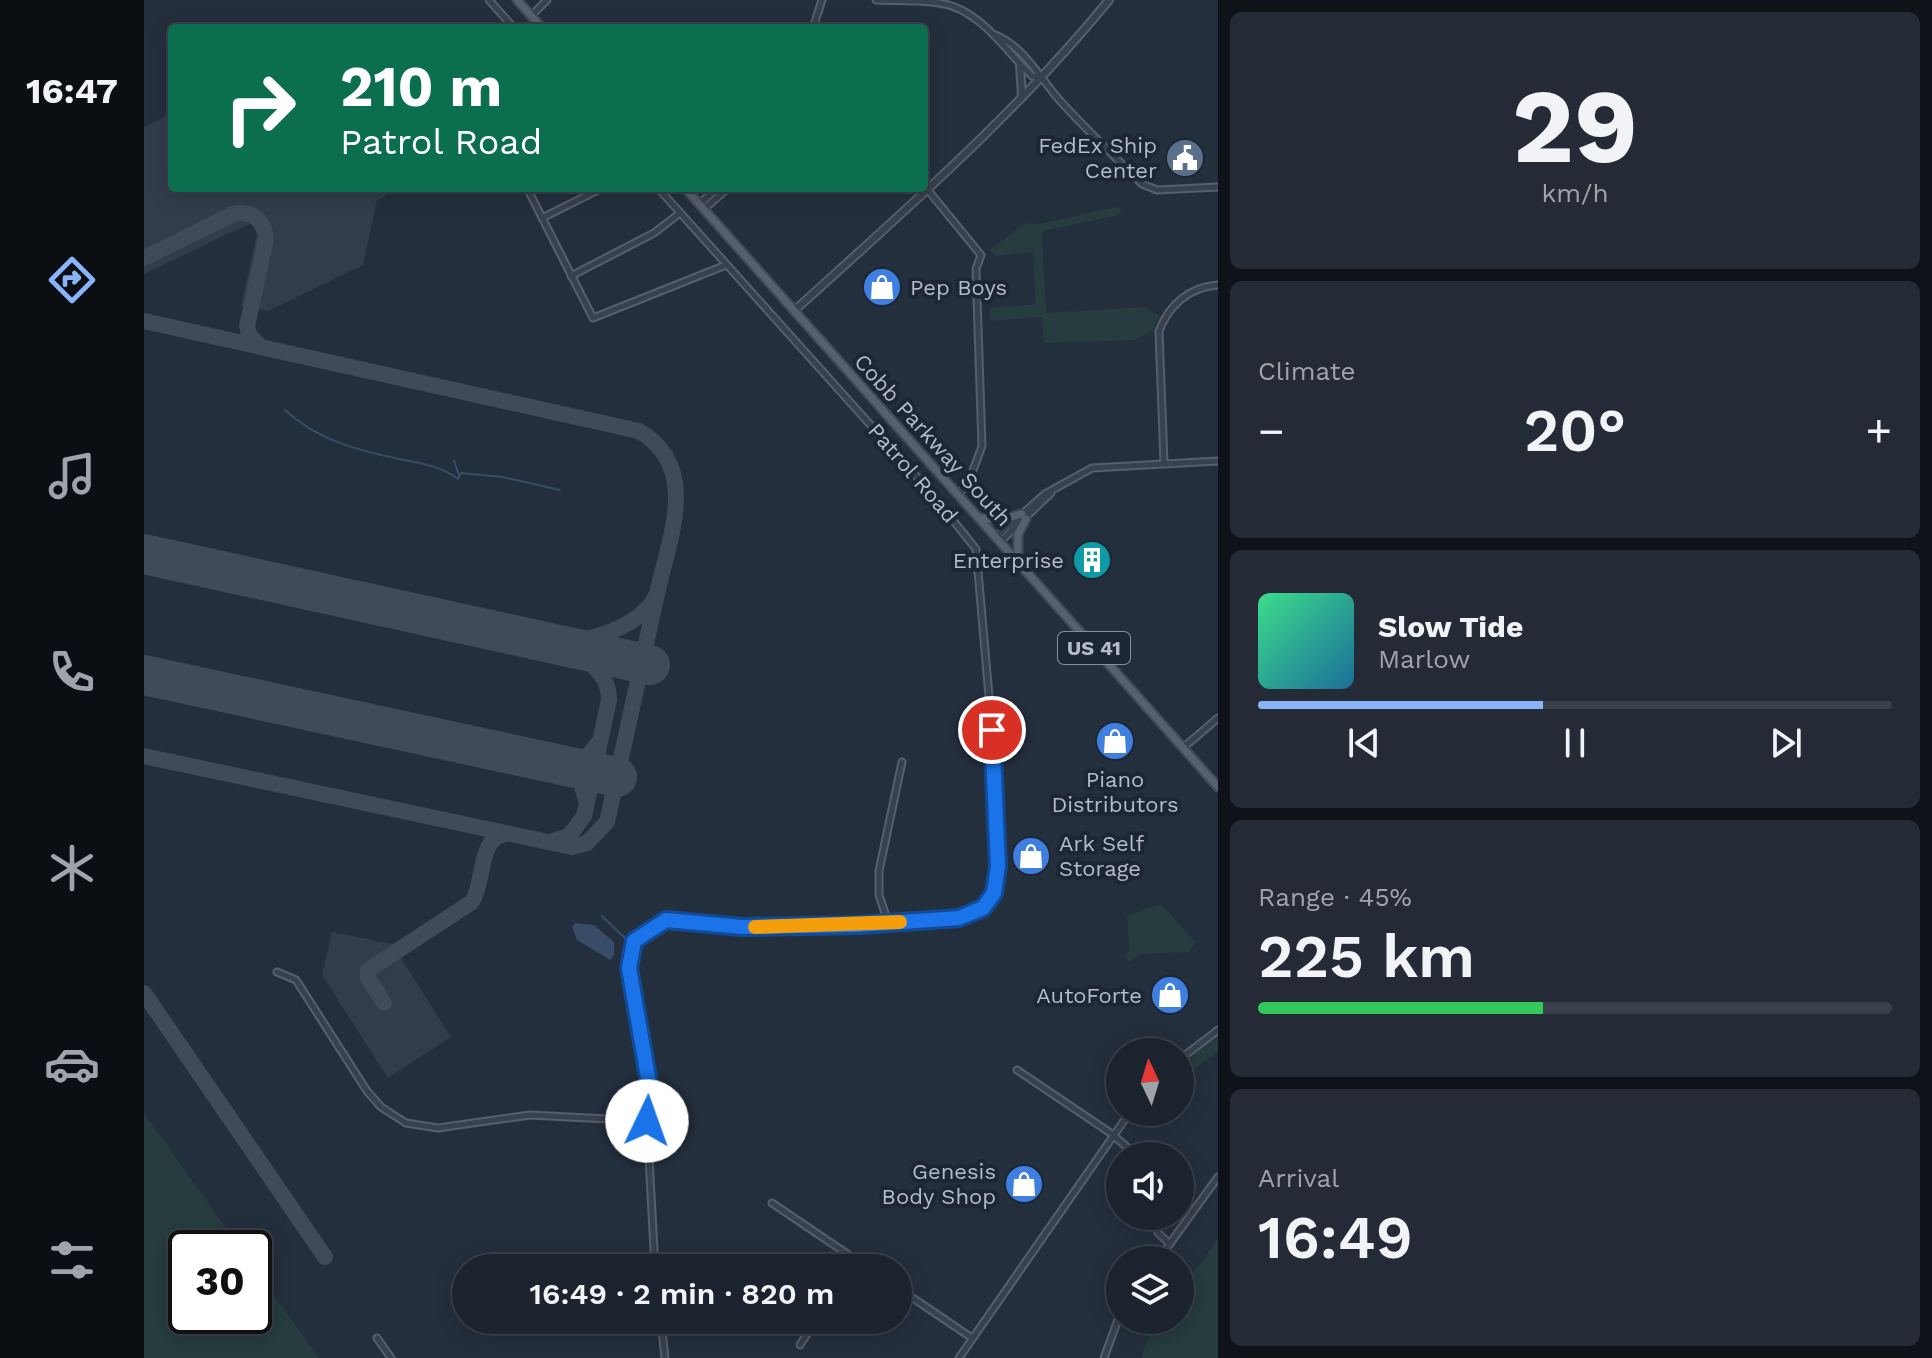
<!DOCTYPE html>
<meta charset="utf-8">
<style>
:root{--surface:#1b232e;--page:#242b36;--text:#f1f3f6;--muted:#a0a4aa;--line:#39404a;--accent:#8ab4f8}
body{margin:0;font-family:"Work Sans",sans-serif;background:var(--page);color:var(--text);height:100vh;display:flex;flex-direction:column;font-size:30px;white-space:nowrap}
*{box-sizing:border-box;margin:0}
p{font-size:26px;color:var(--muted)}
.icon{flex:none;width:44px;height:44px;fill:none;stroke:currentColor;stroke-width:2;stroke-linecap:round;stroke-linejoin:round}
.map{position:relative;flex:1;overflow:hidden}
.panel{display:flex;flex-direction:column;gap:12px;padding:12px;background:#0f1319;width:714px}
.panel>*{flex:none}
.banner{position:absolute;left:24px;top:24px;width:760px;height:168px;border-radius:8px;box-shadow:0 4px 20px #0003,0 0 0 2px var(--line);background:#0b6e4f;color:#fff;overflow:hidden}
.needle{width:52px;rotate:356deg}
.buttons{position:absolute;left:962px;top:1038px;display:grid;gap:16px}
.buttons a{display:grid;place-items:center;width:88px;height:88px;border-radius:50%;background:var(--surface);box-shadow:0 4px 20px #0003,0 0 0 2px var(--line);font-size:40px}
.speed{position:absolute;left:24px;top:1230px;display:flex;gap:16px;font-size:40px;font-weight:700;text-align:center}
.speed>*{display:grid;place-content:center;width:104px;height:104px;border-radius:50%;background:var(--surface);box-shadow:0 4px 20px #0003,0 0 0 2px var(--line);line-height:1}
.speed .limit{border:4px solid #111;border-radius:12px;background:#fff;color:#111}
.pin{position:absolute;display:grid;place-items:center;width:68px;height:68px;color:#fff;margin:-34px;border:4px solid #fff;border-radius:50%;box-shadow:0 2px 8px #0007}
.me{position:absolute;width:88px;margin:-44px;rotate:3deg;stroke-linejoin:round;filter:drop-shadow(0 0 6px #0008)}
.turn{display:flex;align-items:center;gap:28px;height:168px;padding:0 40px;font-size:36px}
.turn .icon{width:104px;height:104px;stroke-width:2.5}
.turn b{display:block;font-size:56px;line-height:68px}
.big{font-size:60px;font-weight:600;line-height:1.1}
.panel .card{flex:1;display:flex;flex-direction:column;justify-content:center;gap:12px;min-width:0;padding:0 28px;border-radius:12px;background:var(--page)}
.panel .dial{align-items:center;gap:0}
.dial b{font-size:104px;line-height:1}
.song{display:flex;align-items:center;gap:24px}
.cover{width:96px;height:96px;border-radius:12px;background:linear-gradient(135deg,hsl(150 70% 55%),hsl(200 70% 35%))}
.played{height:8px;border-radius:4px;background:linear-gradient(90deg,var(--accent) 45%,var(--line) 45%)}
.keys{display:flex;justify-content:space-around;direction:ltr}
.heat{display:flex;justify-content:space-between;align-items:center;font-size:44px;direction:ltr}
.charge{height:12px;border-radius:6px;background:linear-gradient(90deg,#34c759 45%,var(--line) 0)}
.trip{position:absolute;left:308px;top:1254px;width:460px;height:80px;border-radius:40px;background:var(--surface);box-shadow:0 4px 20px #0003,0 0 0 2px var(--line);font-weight:600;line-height:80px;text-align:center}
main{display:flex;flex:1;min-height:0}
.tab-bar{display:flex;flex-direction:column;width:144px;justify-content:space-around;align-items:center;background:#0b0e12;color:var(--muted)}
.tab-bar .icon{width:56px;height:56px}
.tab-bar .on{color:var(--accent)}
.tab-bar b{font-size:36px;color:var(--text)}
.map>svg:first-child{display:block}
.airport{fill:#323c4b}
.green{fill:#263c3f}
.water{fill:#394c67}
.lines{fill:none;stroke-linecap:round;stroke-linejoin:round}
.stream{stroke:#394c67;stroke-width:2}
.taxiway{stroke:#3f4a5a;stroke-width:16}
.runway{stroke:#3f4a5a;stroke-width:40}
.minor-casing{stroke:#565f6c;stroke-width:9}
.tertiary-casing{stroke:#565f6c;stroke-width:10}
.primary-casing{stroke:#414a57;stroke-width:11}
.minor{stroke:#38414e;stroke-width:5}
.tertiary{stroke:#38414e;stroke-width:6}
.primary{stroke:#56606e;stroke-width:7}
.route-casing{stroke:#114b97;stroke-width:20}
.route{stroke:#1a73e8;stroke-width:14}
.slow{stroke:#f59e0b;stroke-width:14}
.labels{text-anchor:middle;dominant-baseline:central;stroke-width:8;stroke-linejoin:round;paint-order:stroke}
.shield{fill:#1d2633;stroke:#878f9c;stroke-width:2}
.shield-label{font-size:20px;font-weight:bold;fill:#b4bcc9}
.poi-label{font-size:22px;fill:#b4bcc9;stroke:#1d2633;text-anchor:end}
.street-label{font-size:22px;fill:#b4bcc9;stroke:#1d2633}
</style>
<main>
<nav class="tab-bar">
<b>16:47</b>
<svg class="icon on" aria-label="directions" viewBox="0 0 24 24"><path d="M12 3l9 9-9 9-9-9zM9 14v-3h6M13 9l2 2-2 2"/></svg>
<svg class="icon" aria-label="music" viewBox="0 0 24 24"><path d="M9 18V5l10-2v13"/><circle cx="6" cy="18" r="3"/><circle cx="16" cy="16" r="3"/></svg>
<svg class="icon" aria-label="phone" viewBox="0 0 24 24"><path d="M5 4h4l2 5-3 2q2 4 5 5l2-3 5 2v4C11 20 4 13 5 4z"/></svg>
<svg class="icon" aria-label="climate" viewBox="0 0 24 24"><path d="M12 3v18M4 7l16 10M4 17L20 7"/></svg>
<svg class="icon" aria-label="car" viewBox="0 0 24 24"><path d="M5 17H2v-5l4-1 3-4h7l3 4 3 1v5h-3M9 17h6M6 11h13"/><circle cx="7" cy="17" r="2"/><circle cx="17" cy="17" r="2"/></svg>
<svg class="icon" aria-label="filters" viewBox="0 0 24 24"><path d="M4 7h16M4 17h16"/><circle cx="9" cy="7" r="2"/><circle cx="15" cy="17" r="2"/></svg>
</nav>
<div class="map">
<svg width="1074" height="1358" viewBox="0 0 1074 1358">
<rect width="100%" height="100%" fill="#242f3e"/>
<g class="airport">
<polygon points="28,113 28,188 257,188 233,200 219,265 124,311 97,306 113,234 107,223 0,274 0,127"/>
<polygon points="188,932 248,944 307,1037 244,1078 178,975"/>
</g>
<g class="green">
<polygon points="971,207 979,209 971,216 898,231 902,313 1000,307 1015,316 1009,331 990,340 900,343 898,317 846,321 846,308 892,304 889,252 852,256 846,250 881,223 896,224"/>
<polygon points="1017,904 1051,942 1045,952 996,954 985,962 981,956 985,953 983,916"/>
<polygon points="1074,1035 1074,1051 1036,1080 1036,1065"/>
<polygon points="0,1113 96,1248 42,1248 42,1316 110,1316 110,1267 175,1358 0,1358"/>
<polygon points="1074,1238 1074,1358 997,1358 1003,1340 1017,1320 1036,1320 1036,1293"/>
</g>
<polygon class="water" points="431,923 450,925 470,942 470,955 466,960 433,940 428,927"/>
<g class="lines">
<g class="stream">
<path d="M141,410C173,440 213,450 255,459C276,463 297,466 314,479L317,473L358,477L416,490"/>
<polyline points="310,461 315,475"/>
<polyline points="458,916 485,942"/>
</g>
<g class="taxiway">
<path d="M0,258L89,214C108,210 120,219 122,239L103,326L105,335L116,346"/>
<path d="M0,321L495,431C557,467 525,538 513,594"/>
<path d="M0,756L428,847L443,843L463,822L513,594C495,630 441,643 404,642"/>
<polyline points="414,764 441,759 455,742"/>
<polyline points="414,764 436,781 443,802"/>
<path d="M406,842L425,836L440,816L465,700C465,668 435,655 409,644"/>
<polyline points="0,993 181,1257"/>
<path d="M240,1003L224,978V970L328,902C341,882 334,838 361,834"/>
</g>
<g class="runway">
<polyline points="0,554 506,665"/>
<polyline points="0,675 473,777"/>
</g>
<defs>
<g id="minor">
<polyline points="345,0 370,28"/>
<path d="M732,0C753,1 775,0 795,3C835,8 861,50 888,76L896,78"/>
<polyline points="387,16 403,0"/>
<polyline points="669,28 678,0"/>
<path d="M849,34C881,46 896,79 918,103C944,131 971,157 998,184L1013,190L1074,187"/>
<polyline points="383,188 449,318 582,265"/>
<polyline points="783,189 837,255 832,269 838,446 824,484 813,495"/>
<polyline points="555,204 574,188"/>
<polyline points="560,209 584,188"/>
<polyline points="398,218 458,188"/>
<polyline points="427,276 510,233 536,213"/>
<path d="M1020,463L1015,331C1025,305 1045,287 1074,285"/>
<polyline points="852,537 901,494 948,468 1074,461"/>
<polyline points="856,542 907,493"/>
<polyline points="1039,748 1074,718"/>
<polyline points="744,922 735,895 735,871 758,762"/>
<polyline points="133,972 152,980 223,1091 237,1107 262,1123 294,1128 386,1115 503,1121"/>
<polyline points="1036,1059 1074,1030"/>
<polyline points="873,1070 968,1134 993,1156"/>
<polyline points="628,1203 724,1268"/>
<polyline points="1013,1216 1014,1233 1026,1244"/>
<polyline points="1014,1260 1074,1177"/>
<polyline points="511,1268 503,1121 505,1083 485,968 490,941 505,928 532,920 598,927 815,918 839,908 847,900 854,866 848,730 832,549 783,488 514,188"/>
<polyline points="704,1268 710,1259"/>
<polyline points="754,1288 828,1338"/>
<polyline points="517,1320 521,1358"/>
<polyline points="233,1338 247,1358"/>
<polyline points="656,1345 672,1320"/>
<polyline points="815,1358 986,1112"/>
<polyline points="960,1358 976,1314"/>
</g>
<g id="tertiary">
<polyline points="876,65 878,97"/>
<path d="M650,311C759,212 872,114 965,0"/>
</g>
<g id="primary">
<polyline points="373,0 398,28"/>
<polyline points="541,188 1074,787"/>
<polyline points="837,518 855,520 878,514"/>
<polyline points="874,560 874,534 882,519"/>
</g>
</defs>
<use href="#minor" class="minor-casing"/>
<use href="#tertiary" class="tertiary-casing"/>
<use href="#primary" class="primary-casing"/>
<use href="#minor" class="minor"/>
<use href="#tertiary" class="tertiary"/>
<use href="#primary" class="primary"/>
</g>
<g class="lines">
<defs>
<polyline id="route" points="503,1121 505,1083 485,968 490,941 522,920 598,927 715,925 815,918 839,908 850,893 854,866 848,730"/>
</defs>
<use href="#route" class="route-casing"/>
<use href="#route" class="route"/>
<polyline class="slow" points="611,927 756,922"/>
</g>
<defs>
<symbol id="civic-disc" viewBox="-11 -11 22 22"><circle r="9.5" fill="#5c6f8a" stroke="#1d2633"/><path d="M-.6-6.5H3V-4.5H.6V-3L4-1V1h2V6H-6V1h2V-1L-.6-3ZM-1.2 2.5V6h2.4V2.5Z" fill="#fff"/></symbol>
<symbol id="shop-disc" viewBox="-11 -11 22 22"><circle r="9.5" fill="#3f7fe0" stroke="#1d2633"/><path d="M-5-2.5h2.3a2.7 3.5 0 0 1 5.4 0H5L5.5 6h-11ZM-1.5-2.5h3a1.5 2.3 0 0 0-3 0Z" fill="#fff"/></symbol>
<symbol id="building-disc" viewBox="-11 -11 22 22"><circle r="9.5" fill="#0f9aa8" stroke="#1d2633"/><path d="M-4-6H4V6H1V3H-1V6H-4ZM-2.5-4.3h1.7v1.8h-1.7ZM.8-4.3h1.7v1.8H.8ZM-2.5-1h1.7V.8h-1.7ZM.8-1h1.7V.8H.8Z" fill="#fff"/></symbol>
</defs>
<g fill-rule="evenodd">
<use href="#civic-disc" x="1019" y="136" width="44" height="44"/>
<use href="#shop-disc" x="716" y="265" width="44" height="44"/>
<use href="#building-disc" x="926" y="538" width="44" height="44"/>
<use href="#shop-disc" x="949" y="719" width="44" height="44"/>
<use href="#shop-disc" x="865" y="834" width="44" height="44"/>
<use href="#shop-disc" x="1004" y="973" width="44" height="44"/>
<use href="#shop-disc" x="858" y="1162" width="44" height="44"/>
</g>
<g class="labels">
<rect class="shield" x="914" y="632" width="72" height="32" rx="6"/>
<g class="shield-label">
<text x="950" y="648">US 41</text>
</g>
<g class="poi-label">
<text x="1013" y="145">FedEx Ship<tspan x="1013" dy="25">Center</tspan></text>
<text x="766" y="287" text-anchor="start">Pep Boys</text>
<text x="920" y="560">Enterprise</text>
<text x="971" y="779" text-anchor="middle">Piano<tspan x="971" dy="25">Distributors</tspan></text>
<text x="915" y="843" text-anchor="start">Ark Self<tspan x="915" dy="25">Storage</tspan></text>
<text x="998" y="995">AutoForte</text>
<text x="852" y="1171">Genesis<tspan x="852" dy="25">Body Shop</tspan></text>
</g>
<g class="street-label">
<text transform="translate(789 440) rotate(48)">Cobb Parkway South</text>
<text transform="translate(769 473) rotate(49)">Patrol Road</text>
</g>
</g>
</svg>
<div class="buttons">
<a><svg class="needle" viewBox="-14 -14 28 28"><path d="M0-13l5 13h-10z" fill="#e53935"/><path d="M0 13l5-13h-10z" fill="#a0a4aa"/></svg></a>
<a><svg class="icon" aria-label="sound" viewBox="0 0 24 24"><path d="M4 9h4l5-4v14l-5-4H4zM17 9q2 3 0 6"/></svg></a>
<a><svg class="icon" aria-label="layers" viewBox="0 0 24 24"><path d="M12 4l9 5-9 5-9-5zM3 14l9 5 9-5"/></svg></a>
</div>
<div class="speed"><div class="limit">30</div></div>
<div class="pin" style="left:848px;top:730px;background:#d93025"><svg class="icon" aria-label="arrive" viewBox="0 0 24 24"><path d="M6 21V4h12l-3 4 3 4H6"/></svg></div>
<svg class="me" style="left:503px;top:1121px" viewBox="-20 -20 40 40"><circle r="19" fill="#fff"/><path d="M0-13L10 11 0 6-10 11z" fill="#1a73e8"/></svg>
<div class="trip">16:49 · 2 min · 820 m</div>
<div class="banner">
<div class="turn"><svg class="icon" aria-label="right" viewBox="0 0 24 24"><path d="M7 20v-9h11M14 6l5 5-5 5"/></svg><div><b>210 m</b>Patrol Road</div></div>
</div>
</div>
<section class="panel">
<div class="card dial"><b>29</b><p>km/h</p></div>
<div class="card"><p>Climate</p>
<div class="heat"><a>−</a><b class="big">20°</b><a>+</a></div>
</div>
<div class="card">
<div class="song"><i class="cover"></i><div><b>Slow Tide</b><p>Marlow</p></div></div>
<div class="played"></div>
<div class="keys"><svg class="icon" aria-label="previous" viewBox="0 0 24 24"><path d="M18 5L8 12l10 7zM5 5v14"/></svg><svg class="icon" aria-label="pause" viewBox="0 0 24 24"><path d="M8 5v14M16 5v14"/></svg><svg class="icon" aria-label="next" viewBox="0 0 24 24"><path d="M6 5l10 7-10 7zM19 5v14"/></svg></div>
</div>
<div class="card"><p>Range · 45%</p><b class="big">225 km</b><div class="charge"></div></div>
<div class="card"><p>Arrival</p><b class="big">16:49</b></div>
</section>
</main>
